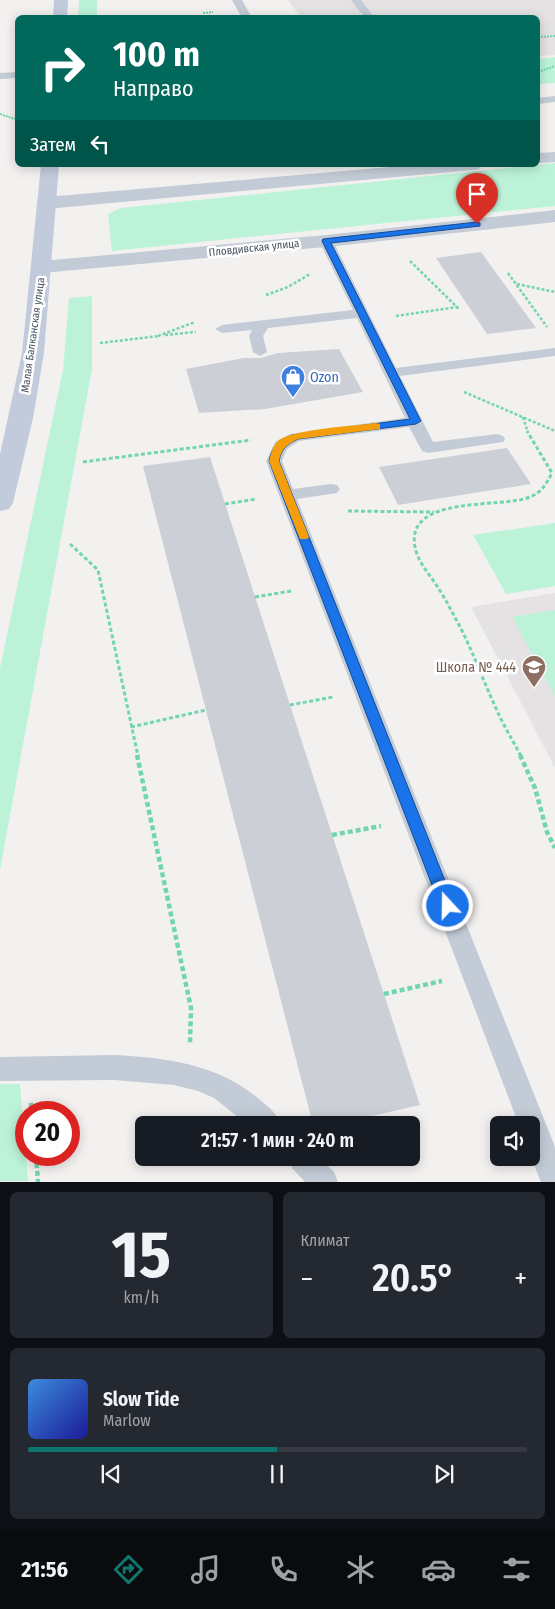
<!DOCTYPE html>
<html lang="ru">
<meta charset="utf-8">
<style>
:root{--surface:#171b24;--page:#242831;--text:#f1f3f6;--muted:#9ea1a6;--line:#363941;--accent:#0f766e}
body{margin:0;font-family:"Fira Sans Condensed",sans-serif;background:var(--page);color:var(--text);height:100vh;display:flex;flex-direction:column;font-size:19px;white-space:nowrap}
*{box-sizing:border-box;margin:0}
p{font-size:16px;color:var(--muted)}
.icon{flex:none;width:28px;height:28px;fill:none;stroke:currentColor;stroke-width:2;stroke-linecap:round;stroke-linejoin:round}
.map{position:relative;height:1182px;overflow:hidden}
.panel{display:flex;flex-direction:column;gap:10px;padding:10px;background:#0d0f14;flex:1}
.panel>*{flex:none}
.top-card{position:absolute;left:15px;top:15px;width:525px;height:152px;border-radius:8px;box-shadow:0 2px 12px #0003;background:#00695c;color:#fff;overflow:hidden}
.buttons{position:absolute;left:490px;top:1116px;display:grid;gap:10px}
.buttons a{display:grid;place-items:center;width:50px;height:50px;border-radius:8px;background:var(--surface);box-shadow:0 2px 12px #0003;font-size:25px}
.speed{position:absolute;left:15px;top:1101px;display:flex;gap:10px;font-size:25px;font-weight:700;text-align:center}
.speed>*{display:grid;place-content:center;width:65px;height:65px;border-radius:50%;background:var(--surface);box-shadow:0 2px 12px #0003;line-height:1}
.speed .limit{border:8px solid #d22;background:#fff;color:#111}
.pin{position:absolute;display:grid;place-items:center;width:42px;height:42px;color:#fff;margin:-51px -21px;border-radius:50% 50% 50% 0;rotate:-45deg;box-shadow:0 0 5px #0007}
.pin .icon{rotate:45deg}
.me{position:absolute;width:55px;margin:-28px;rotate:339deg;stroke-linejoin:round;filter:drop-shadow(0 0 4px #0008)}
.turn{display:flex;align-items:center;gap:18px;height:105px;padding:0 15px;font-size:22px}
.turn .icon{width:65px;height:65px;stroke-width:2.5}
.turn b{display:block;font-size:35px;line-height:42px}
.then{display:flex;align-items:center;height:48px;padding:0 15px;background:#0003;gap:10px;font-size:19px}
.big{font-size:38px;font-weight:600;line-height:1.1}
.panel .card{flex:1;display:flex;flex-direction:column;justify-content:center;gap:8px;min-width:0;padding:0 18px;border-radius:8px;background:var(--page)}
.panel .dial{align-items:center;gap:0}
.dial b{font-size:65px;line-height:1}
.song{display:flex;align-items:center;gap:15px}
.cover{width:60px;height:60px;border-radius:8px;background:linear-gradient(135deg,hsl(210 70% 55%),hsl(240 70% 35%))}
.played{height:5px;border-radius:2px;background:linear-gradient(90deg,var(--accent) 50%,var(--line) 50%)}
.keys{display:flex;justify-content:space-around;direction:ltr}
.heat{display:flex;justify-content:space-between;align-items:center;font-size:28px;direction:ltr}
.panel .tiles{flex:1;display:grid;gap:10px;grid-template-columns:1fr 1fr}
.card:last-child{grid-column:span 2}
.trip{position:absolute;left:135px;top:1116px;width:285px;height:50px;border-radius:8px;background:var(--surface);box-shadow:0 2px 12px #0003;font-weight:600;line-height:50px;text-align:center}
.menu{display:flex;height:80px;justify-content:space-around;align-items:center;background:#090b0e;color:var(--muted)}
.menu .icon{width:35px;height:35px}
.menu .current{color:var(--accent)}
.menu b{font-size:22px;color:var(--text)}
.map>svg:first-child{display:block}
.education{fill:#e4e2e2}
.green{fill:#bcf3d8}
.building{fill:#cccfd6}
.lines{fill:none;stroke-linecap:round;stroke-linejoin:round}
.path-far3{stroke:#71d5af;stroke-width:2;stroke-dasharray:2 1;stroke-linecap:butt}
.path-far2{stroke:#71d5af;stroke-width:2.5;stroke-dasharray:3 2;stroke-linecap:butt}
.path-far1{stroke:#71d5af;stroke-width:3;stroke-dasharray:4 2.5;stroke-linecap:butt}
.path{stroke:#71d5af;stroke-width:4.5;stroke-dasharray:5 3;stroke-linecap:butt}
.lane{fill:#c3cbd6;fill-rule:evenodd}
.street{fill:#c3cbd6;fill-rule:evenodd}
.secondary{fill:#c2cbdb;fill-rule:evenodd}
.route{fill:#1a73e8;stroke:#114b97}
.slow{fill:#f59e0b}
.labels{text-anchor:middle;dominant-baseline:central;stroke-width:5;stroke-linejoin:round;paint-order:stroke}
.far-street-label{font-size:11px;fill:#475160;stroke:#fff}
.shop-label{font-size:14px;fill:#366cbe;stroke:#fff;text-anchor:start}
.education-label{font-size:14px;fill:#785e54;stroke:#fff;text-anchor:end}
</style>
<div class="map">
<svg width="555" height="1182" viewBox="0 0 555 1182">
<rect width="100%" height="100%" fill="#f3f1f0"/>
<g class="education">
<polygon points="288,0 555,0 555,55 538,56 538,18 301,17"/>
<polygon points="555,593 555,768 471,607"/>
</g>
<g class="green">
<polygon points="79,0 97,0 97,17 78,17"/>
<polygon points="555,57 555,83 538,84 538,59"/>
<polygon points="555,163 555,206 112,251 108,214 121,208"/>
<polygon points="92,296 92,369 0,870 0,668 63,370 69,298"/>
<polygon points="555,523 555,586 506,594 473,535"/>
<polygon points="555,610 555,696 512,617"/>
<polygon points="0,1084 20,1084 28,1181 0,1181"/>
</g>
<g class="building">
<polygon points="481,252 536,328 487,334 436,258"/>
<polygon points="339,349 363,392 265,409 199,413 186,369 244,358 261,358 278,353"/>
<polygon points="507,448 531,484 398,505 379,467"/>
<polygon points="210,457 290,705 420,1105 332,1125 313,1125 143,466"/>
</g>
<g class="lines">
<g class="path-far3">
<polyline points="203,13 213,12"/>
<polyline points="538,37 555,36"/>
<polyline points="538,72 555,66"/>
<polyline points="0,114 18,120"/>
</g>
<g class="path-far2">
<polyline points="410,261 460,310"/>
<polyline points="508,273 547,327"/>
<polyline points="517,284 555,292"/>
<polyline points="266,295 288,287 310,274"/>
<polyline points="396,316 457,307"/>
<polyline points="165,335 196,332"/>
<polyline points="158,336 195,322"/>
<polyline points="100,343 159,336"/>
<polyline points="464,392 555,431"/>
<polyline points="523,417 528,433"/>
</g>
<g class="path-far1">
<polyline points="83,462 251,440"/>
<polyline points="225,504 256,499"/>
<polyline points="348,511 434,512"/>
<polyline points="70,544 98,570 138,756"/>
<polyline points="255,597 291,591"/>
<polyline points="290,705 333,697"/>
<polyline points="131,727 206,710"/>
<path d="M521,756C512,739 502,723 495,706C482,678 472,649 458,623C452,612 446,600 439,589C431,576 418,563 415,547C405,494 501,509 530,497C542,492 546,484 552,473L527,431"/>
</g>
<g class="path">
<polyline points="137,755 191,1008 190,1043"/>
<polyline points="520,755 535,788 547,832 555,848"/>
<polyline points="332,835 381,826"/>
<polyline points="384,994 442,981"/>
<polyline points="31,1103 32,1112"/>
<polyline points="36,1155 38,1182"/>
</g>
<g class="lane">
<polygon points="232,0 242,0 252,18 242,18"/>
<polygon points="351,0 361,0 375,18 365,18"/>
<polygon points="18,72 18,78 0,79 0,73"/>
<polygon points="555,96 555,102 538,104 538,98"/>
<polygon points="326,237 333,241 396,368 555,348 555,356 400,376 433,442 497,434 503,436 505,439 503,442 428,453 422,451 409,427 299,441 287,449 282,461 293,489 331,484 337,485 340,489 337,493 297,499 555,1147 555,1182 541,1182 531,1157 531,1125 519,1125 266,461 275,442 290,434 405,418 357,318 268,328 263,336 267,352 260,356 253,352 249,336 252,330 222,333 215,329 222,325 353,310 319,241"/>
<path d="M114,1055C167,1058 218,1064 259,1099C269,1107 277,1114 282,1125H248L214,1098L198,1091L174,1085L114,1080L0,1081V1057Z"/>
<polygon points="288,1158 320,1158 334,1172 338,1182 305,1182 292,1168"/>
</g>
<g class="street">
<polygon points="555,152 555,162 538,163 538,153"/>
<polygon points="413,165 482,165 479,169 473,170 46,209 39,207 37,203 39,199 46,197"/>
<polygon points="555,210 555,222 326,247 42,273 35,271 32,267 35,263 42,261 326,235"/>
</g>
<g class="secondary">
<polygon points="54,0 68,0 67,18 53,18"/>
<polygon points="41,165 59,165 44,353 33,418 13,503 9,509 0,511 0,454 22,353"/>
</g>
</g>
<path class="route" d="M477,222L480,223V226L331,243L421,421L416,424L298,439C286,445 282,448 279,461L455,906L453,910L448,912L443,910L440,906L269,461C272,446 279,441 292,435L410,419L322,241L323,239Z"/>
<path class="slow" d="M376,423L380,424V429L298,439C286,445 282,448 279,461L309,537L307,539H300L269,461C271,454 273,445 279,440C296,429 354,426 376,423Z"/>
<defs>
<symbol id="shop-pin" viewBox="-11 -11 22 30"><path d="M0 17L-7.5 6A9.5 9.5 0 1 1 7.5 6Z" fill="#3f7fe0" stroke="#fff"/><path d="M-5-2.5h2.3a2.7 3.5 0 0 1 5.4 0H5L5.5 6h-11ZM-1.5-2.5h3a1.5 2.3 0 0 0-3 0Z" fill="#fff"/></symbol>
<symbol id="school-pin" viewBox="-11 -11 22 30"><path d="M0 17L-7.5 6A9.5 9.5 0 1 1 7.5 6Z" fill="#8d6e63" stroke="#fff"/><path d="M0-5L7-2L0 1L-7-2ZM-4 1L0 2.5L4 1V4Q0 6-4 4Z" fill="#fff"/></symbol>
</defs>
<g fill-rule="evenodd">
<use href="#shop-pin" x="279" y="363" width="28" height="38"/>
<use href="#school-pin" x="520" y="653" width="28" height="38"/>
</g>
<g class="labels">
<g class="far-street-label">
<text transform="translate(254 248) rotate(-6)">Пловдивская улица</text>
<text transform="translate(33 335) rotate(-82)">Малая Балканская улица</text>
</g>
<g class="shop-label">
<text x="310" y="377">Ozon</text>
</g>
<g class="education-label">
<text x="516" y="667">Школа № 444</text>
</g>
</g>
</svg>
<div class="buttons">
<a><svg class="icon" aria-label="sound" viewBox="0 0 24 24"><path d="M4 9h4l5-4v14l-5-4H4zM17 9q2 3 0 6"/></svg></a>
</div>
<div class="speed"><div class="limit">20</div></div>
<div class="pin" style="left:477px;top:224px;background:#d93025"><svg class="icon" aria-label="arrive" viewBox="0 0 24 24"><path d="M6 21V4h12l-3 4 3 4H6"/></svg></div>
<svg class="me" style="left:448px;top:906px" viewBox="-20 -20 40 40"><circle r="17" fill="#1a73e8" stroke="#fff" stroke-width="3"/><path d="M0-11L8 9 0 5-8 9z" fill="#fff"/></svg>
<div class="trip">21:57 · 1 мин · 240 m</div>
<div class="top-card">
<div class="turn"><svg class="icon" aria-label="right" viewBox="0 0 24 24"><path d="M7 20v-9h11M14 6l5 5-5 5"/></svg><div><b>100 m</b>Направо</div></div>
<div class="then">Затем<svg class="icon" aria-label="left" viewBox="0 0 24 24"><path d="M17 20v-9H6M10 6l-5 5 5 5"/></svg></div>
</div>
</div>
<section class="panel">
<div class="tiles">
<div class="card dial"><b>15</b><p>km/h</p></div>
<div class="card"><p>Климат</p>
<div class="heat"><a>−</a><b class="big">20.5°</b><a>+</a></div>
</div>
<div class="card">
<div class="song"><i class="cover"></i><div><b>Slow Tide</b><p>Marlow</p></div></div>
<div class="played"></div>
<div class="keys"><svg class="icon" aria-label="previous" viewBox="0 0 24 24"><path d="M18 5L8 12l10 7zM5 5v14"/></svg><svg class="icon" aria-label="pause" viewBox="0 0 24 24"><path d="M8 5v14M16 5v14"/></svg><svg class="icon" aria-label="next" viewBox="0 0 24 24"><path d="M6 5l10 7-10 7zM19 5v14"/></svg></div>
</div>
</div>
</section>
<nav class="menu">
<b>21:56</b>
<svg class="icon current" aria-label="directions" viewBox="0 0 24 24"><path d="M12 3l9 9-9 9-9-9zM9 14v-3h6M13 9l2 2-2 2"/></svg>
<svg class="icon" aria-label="music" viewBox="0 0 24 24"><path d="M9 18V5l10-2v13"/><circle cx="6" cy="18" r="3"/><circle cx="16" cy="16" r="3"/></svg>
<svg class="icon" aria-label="phone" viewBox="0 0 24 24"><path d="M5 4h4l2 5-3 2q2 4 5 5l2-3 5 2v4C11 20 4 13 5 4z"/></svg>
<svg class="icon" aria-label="climate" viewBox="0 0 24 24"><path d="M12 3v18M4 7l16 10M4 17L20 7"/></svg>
<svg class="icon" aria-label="car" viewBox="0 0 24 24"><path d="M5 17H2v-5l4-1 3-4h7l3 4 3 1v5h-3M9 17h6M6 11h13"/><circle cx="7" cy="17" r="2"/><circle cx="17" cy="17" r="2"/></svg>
<svg class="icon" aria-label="filters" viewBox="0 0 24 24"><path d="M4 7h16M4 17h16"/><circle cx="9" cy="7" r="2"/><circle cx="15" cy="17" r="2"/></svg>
</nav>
